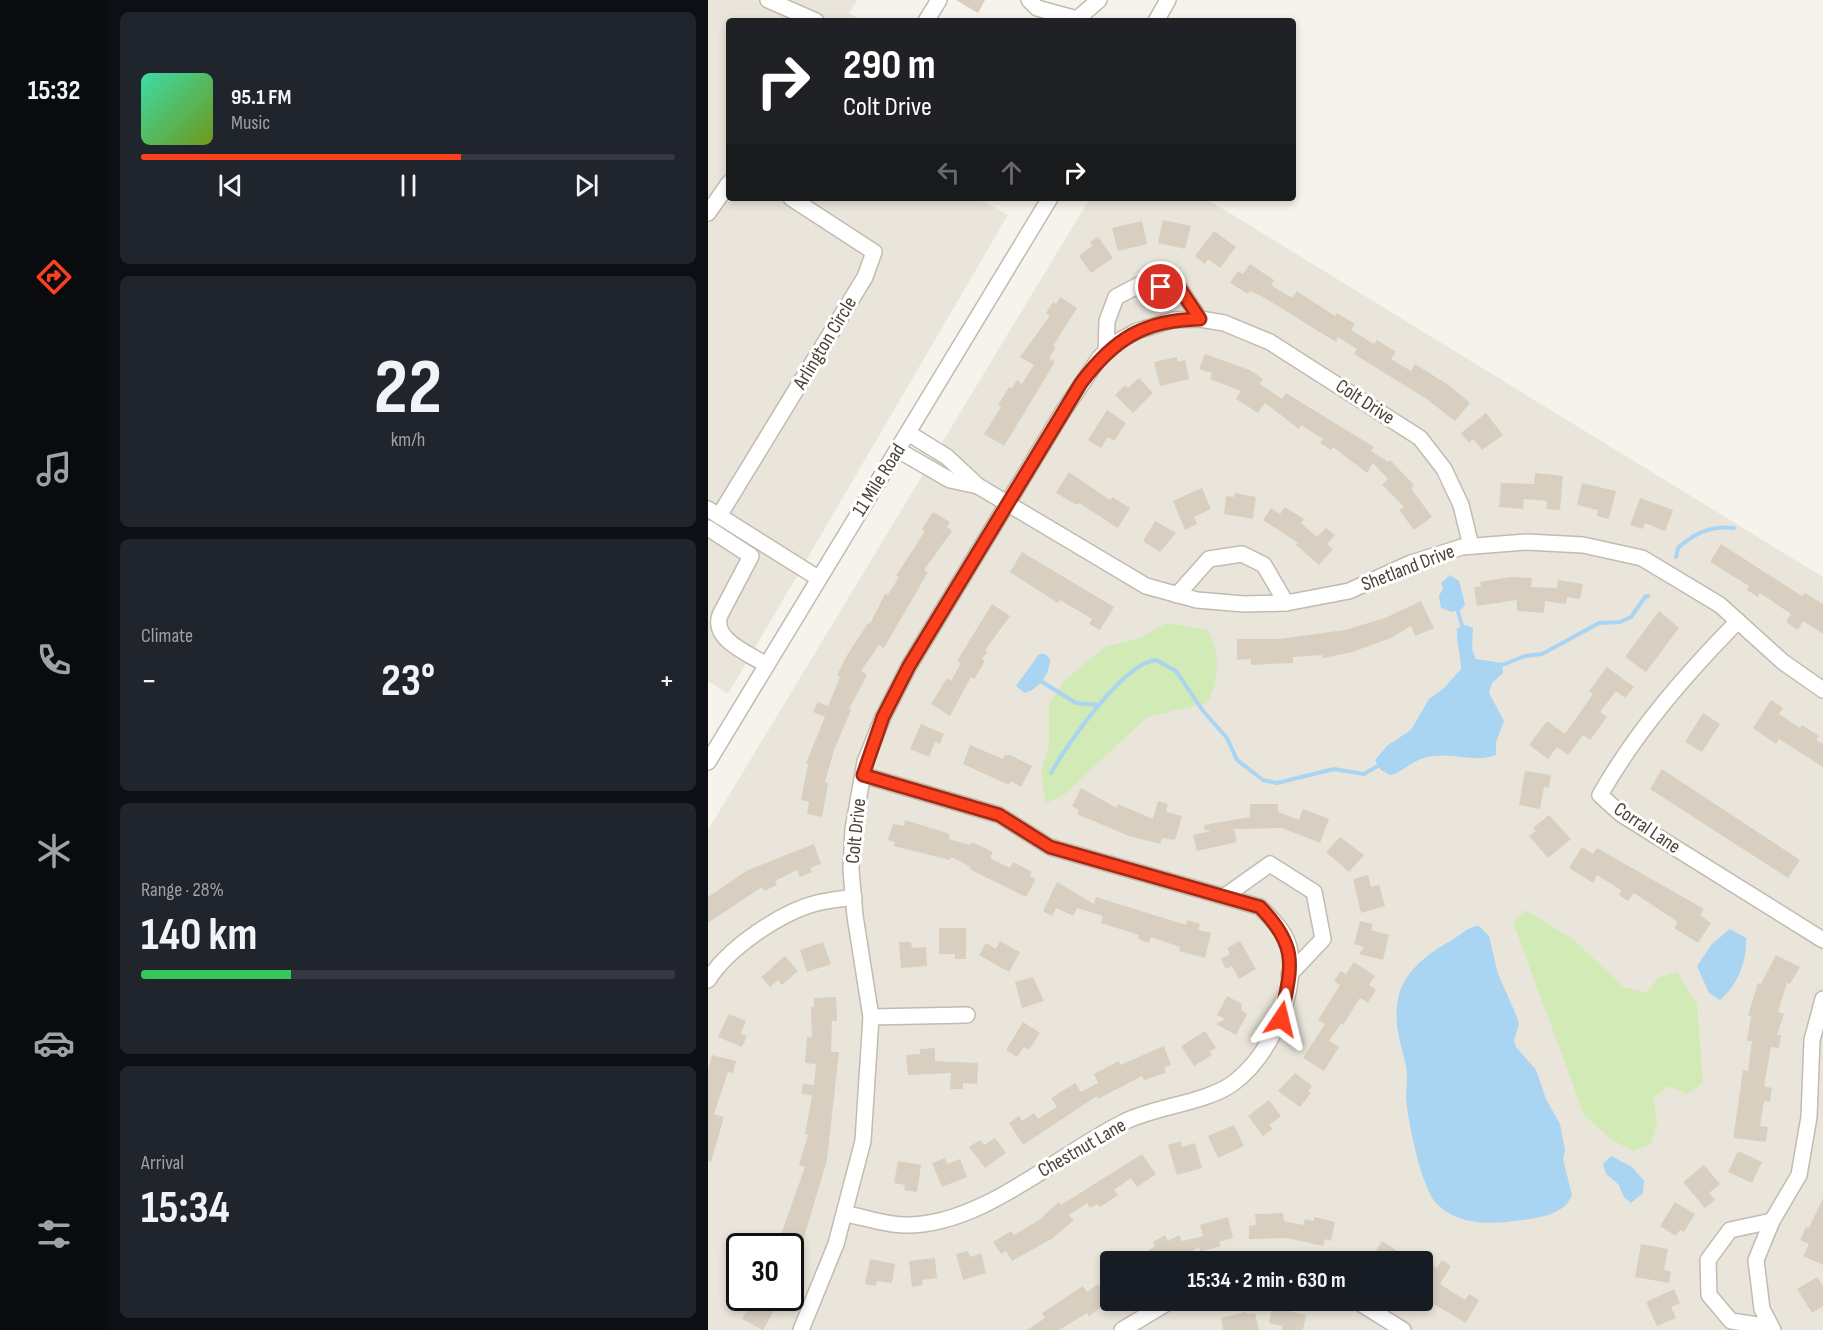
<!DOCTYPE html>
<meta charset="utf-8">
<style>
:root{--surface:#171b24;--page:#20242c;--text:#f1f3f6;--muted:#9ea1a6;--line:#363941;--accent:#fc3f1d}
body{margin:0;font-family:"Sofia Sans Condensed",sans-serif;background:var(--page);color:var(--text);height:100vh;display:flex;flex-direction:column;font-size:22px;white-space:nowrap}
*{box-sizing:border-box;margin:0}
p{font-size:20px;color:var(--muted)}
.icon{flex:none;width:33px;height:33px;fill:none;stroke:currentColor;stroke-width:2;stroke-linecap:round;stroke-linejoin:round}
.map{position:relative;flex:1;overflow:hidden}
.sheet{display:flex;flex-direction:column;gap:12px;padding:12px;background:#0d0f14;width:600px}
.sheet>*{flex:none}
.top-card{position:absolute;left:18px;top:18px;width:570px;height:183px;border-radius:6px;box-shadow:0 3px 9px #0003;background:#202124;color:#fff;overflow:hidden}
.speed{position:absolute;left:18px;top:1233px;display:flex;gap:12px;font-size:30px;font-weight:700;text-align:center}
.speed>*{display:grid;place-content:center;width:78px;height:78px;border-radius:50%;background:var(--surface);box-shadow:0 3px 9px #0003;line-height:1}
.speed .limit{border:3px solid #111;border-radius:9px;background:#fff;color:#111}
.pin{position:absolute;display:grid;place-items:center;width:51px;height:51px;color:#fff;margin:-26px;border:3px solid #fff;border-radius:50%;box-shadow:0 2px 6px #0007}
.me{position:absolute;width:66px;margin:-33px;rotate:10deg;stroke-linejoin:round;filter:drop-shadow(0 0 4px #0008)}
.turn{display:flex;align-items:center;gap:21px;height:126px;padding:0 18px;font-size:27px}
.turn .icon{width:78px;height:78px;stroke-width:2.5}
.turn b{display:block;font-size:42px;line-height:51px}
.lanes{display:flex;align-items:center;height:57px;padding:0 18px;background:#0003;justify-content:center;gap:30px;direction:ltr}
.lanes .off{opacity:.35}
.big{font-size:45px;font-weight:700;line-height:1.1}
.sheet .card{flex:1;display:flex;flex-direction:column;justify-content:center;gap:9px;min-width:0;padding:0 21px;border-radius:9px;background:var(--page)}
.sheet .dial{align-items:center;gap:0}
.dial b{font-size:78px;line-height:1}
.song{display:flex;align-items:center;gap:18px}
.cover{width:72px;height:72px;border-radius:9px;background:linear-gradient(135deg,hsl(160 70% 55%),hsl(80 70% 35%))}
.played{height:6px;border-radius:3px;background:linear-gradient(90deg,var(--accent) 60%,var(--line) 60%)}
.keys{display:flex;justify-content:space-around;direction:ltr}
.heat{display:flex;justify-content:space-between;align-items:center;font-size:33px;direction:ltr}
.charge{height:9px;border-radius:4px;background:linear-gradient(90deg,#34c759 28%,var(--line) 0)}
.trip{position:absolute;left:392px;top:1251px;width:333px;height:60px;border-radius:6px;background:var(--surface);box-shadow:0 3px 9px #0003;font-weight:700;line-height:60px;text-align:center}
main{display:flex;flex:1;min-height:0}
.dock{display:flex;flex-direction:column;width:108px;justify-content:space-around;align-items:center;background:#090b0e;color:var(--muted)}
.dock .icon{width:42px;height:42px}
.dock .active{color:var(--accent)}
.dock b{font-size:27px;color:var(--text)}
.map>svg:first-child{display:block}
.residential{fill:#eae5da;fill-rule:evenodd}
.green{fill:#d2eab5}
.water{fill:#a9d4f2}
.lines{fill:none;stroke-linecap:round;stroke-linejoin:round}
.stream{stroke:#a9d4f2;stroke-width:4}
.building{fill:#d8cfc1}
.minor-casing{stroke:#c2bbae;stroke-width:18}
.minor{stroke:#fff;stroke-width:15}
.route-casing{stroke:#a42913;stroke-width:15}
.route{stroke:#fc3f1d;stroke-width:10}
.labels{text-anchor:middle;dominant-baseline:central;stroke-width:6;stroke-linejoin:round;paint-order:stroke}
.street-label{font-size:20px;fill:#4b4439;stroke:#fff}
</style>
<main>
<nav class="dock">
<b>15:32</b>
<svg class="icon active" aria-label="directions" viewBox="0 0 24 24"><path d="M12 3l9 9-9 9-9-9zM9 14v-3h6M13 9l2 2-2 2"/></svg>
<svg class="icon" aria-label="music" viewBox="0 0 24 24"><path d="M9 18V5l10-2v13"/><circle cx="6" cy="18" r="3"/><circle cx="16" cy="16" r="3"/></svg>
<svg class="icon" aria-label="phone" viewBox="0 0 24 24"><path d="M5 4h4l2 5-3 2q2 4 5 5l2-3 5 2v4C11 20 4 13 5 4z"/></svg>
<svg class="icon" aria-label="climate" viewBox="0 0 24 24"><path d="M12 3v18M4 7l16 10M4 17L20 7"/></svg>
<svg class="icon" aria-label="car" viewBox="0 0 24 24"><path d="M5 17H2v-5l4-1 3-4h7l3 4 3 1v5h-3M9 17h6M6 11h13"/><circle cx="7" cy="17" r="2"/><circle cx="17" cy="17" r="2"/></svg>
<svg class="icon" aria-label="filters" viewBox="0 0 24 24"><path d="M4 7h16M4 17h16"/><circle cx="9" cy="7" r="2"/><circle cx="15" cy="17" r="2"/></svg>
</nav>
<section class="sheet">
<div class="card">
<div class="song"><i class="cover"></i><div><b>95.1 FM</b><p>Music</p></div></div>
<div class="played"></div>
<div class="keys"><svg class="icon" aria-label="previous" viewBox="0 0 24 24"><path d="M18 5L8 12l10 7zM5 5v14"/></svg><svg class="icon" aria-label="pause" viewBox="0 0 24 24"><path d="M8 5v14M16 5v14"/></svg><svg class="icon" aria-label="next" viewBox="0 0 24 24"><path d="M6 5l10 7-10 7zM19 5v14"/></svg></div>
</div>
<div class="card dial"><b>22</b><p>km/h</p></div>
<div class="card"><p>Climate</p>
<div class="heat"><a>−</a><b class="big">23°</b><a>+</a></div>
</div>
<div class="card"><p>Range · 28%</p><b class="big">140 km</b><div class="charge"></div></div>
<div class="card"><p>Arrival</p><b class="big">15:34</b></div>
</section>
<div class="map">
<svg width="1115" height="1330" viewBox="0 0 1115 1330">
<rect width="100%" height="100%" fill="#f6f3ec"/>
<g class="residential">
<polygon points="0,0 149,0 141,13 154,21 21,21 21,198 269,198 300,215 20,694 0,681"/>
<path d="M382,198H497L1115,577V1330H0V830ZM32,1246H82V1298H32ZM402,1262H714V1300H402Z"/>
</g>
<g class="green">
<path d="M458,623L500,630C513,653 511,681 499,703L439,717L356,795L338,803L333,774L341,743V703L357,680L397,647L434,637Z"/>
<polygon points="817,910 865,939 915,987 939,993 950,978 969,972 989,1004 995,1083 979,1094 960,1086 945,1098 949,1122 943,1144 925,1151 904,1140 876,1115 805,922"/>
</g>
<g class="water">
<polygon points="742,575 751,581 757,604 754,609 744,612 733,608 731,596 735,588 733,583"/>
<path d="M758,625L765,628L764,649L768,659L794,663L795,673L784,683L781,693L796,721L788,742V755C765,764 740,750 716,758C704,761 695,772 682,775L673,770L667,760L680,745L703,730L721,699L735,689L753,669C753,655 748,642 749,628Z"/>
<path d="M331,654H337L342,659C342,674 331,689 317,693L308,686Z"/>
<path d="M771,926L781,936L790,974L809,1017L811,1024L806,1040L808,1047L828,1070L838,1099L852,1124L857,1150L855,1159L864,1195C857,1214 832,1218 814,1220C785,1224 751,1227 728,1203C713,1186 700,1122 698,1098C698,1088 700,1077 698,1066C693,1044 685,1022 690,999C696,969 723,952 747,938C755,933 761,926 771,926Z"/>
<path d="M1022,929L1038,938C1039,961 1030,985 1012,1000L1001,993L989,966L1004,944Z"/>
<polygon points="903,1156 924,1167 936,1181 935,1193 923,1203 916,1197 910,1184 898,1174 895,1164"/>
</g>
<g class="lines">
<g class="stream">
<path d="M968,557L970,548C986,533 1004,525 1026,528"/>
<polyline points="749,608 755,629"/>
<polyline points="789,667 817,656 834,654 891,623 912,622 923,617 937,597 940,596"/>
<polyline points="331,680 368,703 391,705"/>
<path d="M343,773C359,745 415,663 448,660L468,671L495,711L519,738L529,760L555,780L569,783L626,769L656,774L673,764"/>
</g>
</g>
<g class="building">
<polygon points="248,0 277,0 270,13"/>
<polygon points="455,220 483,226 477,249 450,243"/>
<polygon points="434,221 439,244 410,251 404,228"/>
<polygon points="506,231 528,247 512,268 500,259 497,264 487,256"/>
<polygon points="390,237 405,258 383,273 371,256 384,246 382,242"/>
<polygon points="542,264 566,280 563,285 584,298 589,291 627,316 629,313 647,324 643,330 666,344 669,340 688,352 683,359 703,371 707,364 742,386 762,403 747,421 717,398 646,354 649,349 630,337 628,342 555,297 542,291 540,294 522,283 530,271 535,274"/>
<polygon points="352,297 369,308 345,346 348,347 341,358 347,362 296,446 276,434 293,407 290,405 301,387 304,388 309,380 314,384 326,365 312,357 342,316 338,313 345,302 348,304"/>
<polygon points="497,354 542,370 555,379 552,384 574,399 578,393 666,447 663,451 680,462 682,460 706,485 703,488 724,517 706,530 691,510 696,507 674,485 680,479 665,463 659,473 625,447 623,450 612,443 615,439 593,425 591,429 557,403 550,413 528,399 533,391 502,379 504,373 491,369"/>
<polygon points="469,357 470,362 477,360 481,379 452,386 446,362"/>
<polygon points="431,378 445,393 425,413 407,395 417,385 420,388"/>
<polygon points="399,410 418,423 406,441 400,437 393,448 380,440"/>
<polygon points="778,413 795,435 774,450 765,439 761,443 753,433"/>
<polygon points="361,472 402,500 404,497 422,508 410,528 371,503 369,505 348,493"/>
<polygon points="827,473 855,476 852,510 838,509 839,501 816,499 815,509 791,507 793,483 826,484"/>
<polygon points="874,483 908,491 901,519 889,516 890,510 869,505"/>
<polygon points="494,488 503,509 486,517 489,524 477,530 465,501"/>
<polygon points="527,493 548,497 545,519 516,514 518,496 526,497"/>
<polygon points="932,498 965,510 957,531 937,523 935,529 922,525"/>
<polygon points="577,507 596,519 593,523 609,537 618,528 627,535 619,544 625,549 611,565 588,545 590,543 555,520 563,508 572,514"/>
<polygon points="225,512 242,522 239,527 244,531 216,570 220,572 176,648 171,645 153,671 159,675 141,709 143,710 126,750 117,782 120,783 114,817 99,814 101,802 93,800 100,764 98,763 117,717 105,712 110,702 120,706 132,677 129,675 138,657 160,623 162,624 177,594 180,595 191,577 188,576 217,531 214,529"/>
<polygon points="447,521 468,533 452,552 435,541"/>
<polygon points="1013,544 1094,596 1097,593 1115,604 1115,634 1095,621 1090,630 1078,622 1083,614 1052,593 1050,597 1039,590 1041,586 1002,562"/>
<polygon points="314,552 406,607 392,630 381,624 384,619 352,600 350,603 302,572"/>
<polygon points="802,577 824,578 823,587 849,588 850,580 875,584 872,599 859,597 858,604 837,601 836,613 809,611 809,600 769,606 766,587 773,586 772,582"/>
<polygon points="713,601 726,628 707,636 703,626 683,638 644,652 615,658 614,655 585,657 585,663 543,665 543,659 529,660 529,639 571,639 637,630 677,618"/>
<polygon points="284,604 302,616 277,650 279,652 274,659 277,661 266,679 263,677 242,716 223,704 239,678 243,681 253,663 249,661"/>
<polygon points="951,611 971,628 938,672 917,657"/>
<polygon points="899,667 926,687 917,698 908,691 892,712 899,717 882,740 875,735 860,755 849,747 840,759 821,745 839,721 857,734 885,694 881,691"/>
<polygon points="1063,700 1075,708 1071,714 1092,728 1094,725 1111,736 1108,740 1115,744 1115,767 1071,739 1068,744 1045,728"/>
<polygon points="995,713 1012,724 994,752 977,742"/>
<polygon points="213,724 236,734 232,744 227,742 221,757 202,749"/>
<polygon points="262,745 295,759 297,755 302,755 324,766 313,787 303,781 301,785 255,764"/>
<polygon points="954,769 1092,860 1080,878 942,789"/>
<polygon points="817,771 843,775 841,788 836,787 832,809 811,805"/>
<polygon points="373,788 409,808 410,804 445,819 450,801 460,804 458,812 474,816 467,840 454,838 452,844 421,836 369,814 371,810 364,806"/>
<polygon points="542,804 570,804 570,812 591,820 595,809 621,819 612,843 574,828 526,829 529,842 489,851 485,835 503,831 497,830 496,825 542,817"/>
<polygon points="841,815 863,839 840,858 821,836 828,831 825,828"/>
<polygon points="197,820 242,834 241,839 262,845 264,842 285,852 282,858 302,868 305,862 324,872 322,876 328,879 318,897 261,869 263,867 243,857 242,860 186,846 187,842 180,840 185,824 196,826"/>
<polygon points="632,837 656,855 641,872 618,852"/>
<polygon points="106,844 113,864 102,868 104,872 92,877 89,870 67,881 69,885 56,891 54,887 0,923 0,897 40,870"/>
<polygon points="874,847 885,854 889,848 996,909 992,915 1003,923 990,943 966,928 970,922 926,893 920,901 911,895 913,890 889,875 885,883 861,868"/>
<polygon points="660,875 663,887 671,885 677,906 653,913 645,879"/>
<polygon points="349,882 386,904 388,897 478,925 479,920 492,924 490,930 503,933 497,958 471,951 472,947 443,937 441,943 430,939 431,935 393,923 395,916 369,908 365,916 348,908 344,916 335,911"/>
<polygon points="652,921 665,924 663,930 681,935 675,960 651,954 656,947 646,944"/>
<polygon points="231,928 258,928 258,959 247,959 247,954 231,954"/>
<polygon points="292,941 312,952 301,972 271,955 278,943 288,949"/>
<polygon points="532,941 548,969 531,979 524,966 518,969 513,959 522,954 519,948"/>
<polygon points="115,942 123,964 99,972 92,950"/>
<polygon points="191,942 203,942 204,948 218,947 219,966 193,968"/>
<polygon points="1068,955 1092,967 1082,984 1079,983 1070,1012 1076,1014 1069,1035 1073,1035 1071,1048 1063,1047 1056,1086 1064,1088 1062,1102 1056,1101 1052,1126 1060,1127 1058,1142 1026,1138 1026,1133 1035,1070 1040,1071 1044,1041 1039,1041 1043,1016 1040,1015 1050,983 1053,984"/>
<polygon points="77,956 90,971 74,985 70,980 62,987 53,977"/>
<polygon points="646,962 667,976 661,985 668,990 660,1003 652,998 635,1025 633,1023 621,1041 631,1047 616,1071 595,1058 617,1024 610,1020 632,985 626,981 633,971 638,974"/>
<polygon points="325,977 336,1001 314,1008 307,982"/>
<polygon points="519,996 534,1004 533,1010 539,1014 528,1035 508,1024 517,1019 509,1015"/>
<polygon points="128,997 129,1021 124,1021 123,1052 131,1052 119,1160 96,1237 82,1268 82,1246 69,1246 97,1167 91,1165 100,1135 97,1134 104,1095 93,1094 95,1084 106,1085 108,1064 97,1063 99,1037 104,1038 103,1007 106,1007 106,998"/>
<polygon points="21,1014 38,1021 33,1033 39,1036 34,1047 10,1037"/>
<polygon points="315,1022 332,1033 321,1050 316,1047 309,1057 298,1050"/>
<polygon points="497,1031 508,1048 502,1051 504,1055 486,1066 473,1046"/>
<polygon points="456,1046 463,1065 456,1068 458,1073 436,1080 434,1076 390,1099 389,1096 315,1145 301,1123 311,1116 314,1121 326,1113 330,1119 349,1107 343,1098 367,1083 373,1092 390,1083 386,1074 411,1061 412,1065"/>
<polygon points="227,1048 227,1061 270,1063 269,1084 255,1083 255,1089 242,1089 243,1073 200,1075 198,1055 212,1054 212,1049"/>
<polygon points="4,1055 28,1061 25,1073 20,1072 6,1114 16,1117 3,1162 0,1161 0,1069"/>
<polygon points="587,1073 604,1086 600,1091 603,1093 592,1107 570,1091"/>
<polygon points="561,1100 573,1116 561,1125 565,1129 555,1136 540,1116"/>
<polygon points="526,1125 536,1146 510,1158 500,1136"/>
<polygon points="287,1138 298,1153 277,1168 261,1147 272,1140 276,1145"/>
<polygon points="473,1141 474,1147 487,1143 494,1168 469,1175 460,1145"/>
<polygon points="1030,1151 1054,1162 1044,1183 1020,1172"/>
<polygon points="434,1154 448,1174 429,1187 423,1178 406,1190 410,1195 392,1207 390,1204 382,1208 379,1203 361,1215 366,1220 345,1238 304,1261 298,1251 293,1254 285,1242 303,1231 306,1235 331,1220 351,1202 353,1205"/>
<polygon points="237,1158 239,1164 252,1159 259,1177 234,1187 224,1163"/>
<polygon points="190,1161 213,1165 209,1192 196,1190 197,1185 186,1183"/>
<polygon points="996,1165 1012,1184 1001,1193 1007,1200 997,1208 975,1182"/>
<polygon points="1115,1198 1115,1265 1095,1256 1101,1244 1092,1240 1098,1227 1101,1228"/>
<polygon points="967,1202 987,1214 976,1232 972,1230 968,1236 952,1226"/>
<polygon points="575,1213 576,1221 595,1225 597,1219 606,1221 606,1217 627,1222 623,1241 617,1239 615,1246 579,1238 541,1239 541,1226 548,1225 547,1214"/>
<polygon points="520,1217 525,1238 511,1242 513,1246 492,1252 491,1247 466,1262 421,1262 447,1246 445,1242 457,1235 460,1241 471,1235 474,1241 495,1236 492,1225"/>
<polygon points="674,1241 691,1252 689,1255 700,1262 661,1262"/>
<polygon points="933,1244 960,1249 956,1270 963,1272 961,1283 927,1277"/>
<polygon points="260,1251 262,1257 273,1253 278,1273 255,1280 248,1254"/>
<polygon points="227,1258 229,1278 214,1280 215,1285 204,1287 201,1261"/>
<polygon points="714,1258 729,1268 734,1260 743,1266 732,1284 757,1300 761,1294 771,1300 758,1323 714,1297"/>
<polygon points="162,1259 187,1264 184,1283 169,1281 168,1286 157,1284"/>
<polygon points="1109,1277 1115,1286 1115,1306 1104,1313 1089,1289"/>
<polygon points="390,1284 402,1300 381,1316 379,1313 351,1330 319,1330 337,1318 334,1313 375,1286 379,1292"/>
<polygon points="966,1289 972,1303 963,1307 968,1318 949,1326 938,1302"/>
<polygon points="46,1298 68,1298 62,1306 67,1309 55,1330 34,1319"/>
<polygon points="564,1307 598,1315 595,1330 574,1330 574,1326 561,1323"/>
<polygon points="538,1312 539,1314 547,1313 551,1330 515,1330 513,1318"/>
</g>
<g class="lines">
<defs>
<g id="minor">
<polyline points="60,0 108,21"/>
<polyline points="321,0 329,8 369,19 391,0"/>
<polyline points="218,21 231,0"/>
<polyline points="448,21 460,0"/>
<polyline points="0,213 21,183"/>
<polyline points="398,352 399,321 408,297 433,284 472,289 492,319"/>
<polyline points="200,433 239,457 270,486 438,586 489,600 536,604 578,603 641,591 703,563 754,547 819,542 875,545 934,558 1012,605 1075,662 1115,690"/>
<polyline points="190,450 242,480 270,486"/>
<polyline points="0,509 110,578"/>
<polyline points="11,516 157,277 166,252 83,198"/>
<path d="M0,528L43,556L12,615C3,640 41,653 58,665"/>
<polyline points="469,595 501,559 534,554 556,565 578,603"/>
<path d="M1030,621C978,674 929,730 892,795L913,814L1115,940"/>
<polyline points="0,762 342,198"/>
<polyline points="517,896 562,864 606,892 615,939 581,975"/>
<path d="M0,980C20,948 73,912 109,903C121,900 134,899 146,897"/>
<polyline points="163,1017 259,1015"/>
<path d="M138,1214C156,1217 177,1225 196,1225C273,1227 350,1154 416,1122C445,1107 497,1103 524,1084C561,1057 588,998 582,952C580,934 564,919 552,907L342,847L291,815L155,775"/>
<polyline points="647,1300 695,1330"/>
<polyline points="1063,1327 1023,1321 1001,1295 1000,1260 1022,1230 1064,1221"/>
<polyline points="93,1330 128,1244 155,1141 163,1017 147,916 143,870 145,829 157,762 175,717 201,666 356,410 392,357 409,342 429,331 465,320 492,319 516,323 562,342 712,438 736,469 753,505 763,546"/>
<polyline points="414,1330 464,1300"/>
<polyline points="1065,1330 1054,1309 1048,1260 1064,1221 1091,1175 1101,1117 1104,1040 1115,999"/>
</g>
</defs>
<use href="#minor" class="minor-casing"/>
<use href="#minor" class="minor"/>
</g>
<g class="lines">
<defs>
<path id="route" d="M453,287L472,289L492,319C436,320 406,339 373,383L201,666L175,717L155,775L291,815L342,847L552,907C592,948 583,967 573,1019"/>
</defs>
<use href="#route" class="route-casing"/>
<use href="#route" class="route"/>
</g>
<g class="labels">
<g class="street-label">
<text transform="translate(117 343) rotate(-59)">Arlington Circle</text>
<text transform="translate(657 402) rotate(33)">Colt Drive</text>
<text transform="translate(171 480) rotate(-58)">11 Mile Road</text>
<text transform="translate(700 568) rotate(-21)">Shetland Drive</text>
<text transform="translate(939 828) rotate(34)">Corral Lane</text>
<text transform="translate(148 831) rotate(-84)">Colt Drive</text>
<text transform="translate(374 1148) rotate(-30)">Chestnut Lane</text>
</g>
</g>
</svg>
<div class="speed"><div class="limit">30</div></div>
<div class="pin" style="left:453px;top:287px;background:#d93025"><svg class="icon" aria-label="arrive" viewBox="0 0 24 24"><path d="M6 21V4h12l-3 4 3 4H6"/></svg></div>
<svg class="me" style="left:573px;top:1019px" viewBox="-20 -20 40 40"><path d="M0-17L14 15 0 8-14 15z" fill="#fc3f1d" stroke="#fff" stroke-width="4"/></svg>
<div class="trip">15:34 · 2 min · 630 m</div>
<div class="top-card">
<div class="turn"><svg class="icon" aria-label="right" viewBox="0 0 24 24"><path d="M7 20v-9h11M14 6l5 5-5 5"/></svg><div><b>290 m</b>Colt Drive</div></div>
<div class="lanes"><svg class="icon off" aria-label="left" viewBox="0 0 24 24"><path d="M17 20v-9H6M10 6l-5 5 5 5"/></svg><svg class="icon off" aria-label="ahead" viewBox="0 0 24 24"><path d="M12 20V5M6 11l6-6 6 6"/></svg><svg class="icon" aria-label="right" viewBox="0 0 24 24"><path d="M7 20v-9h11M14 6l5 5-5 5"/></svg></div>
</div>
</div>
</main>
